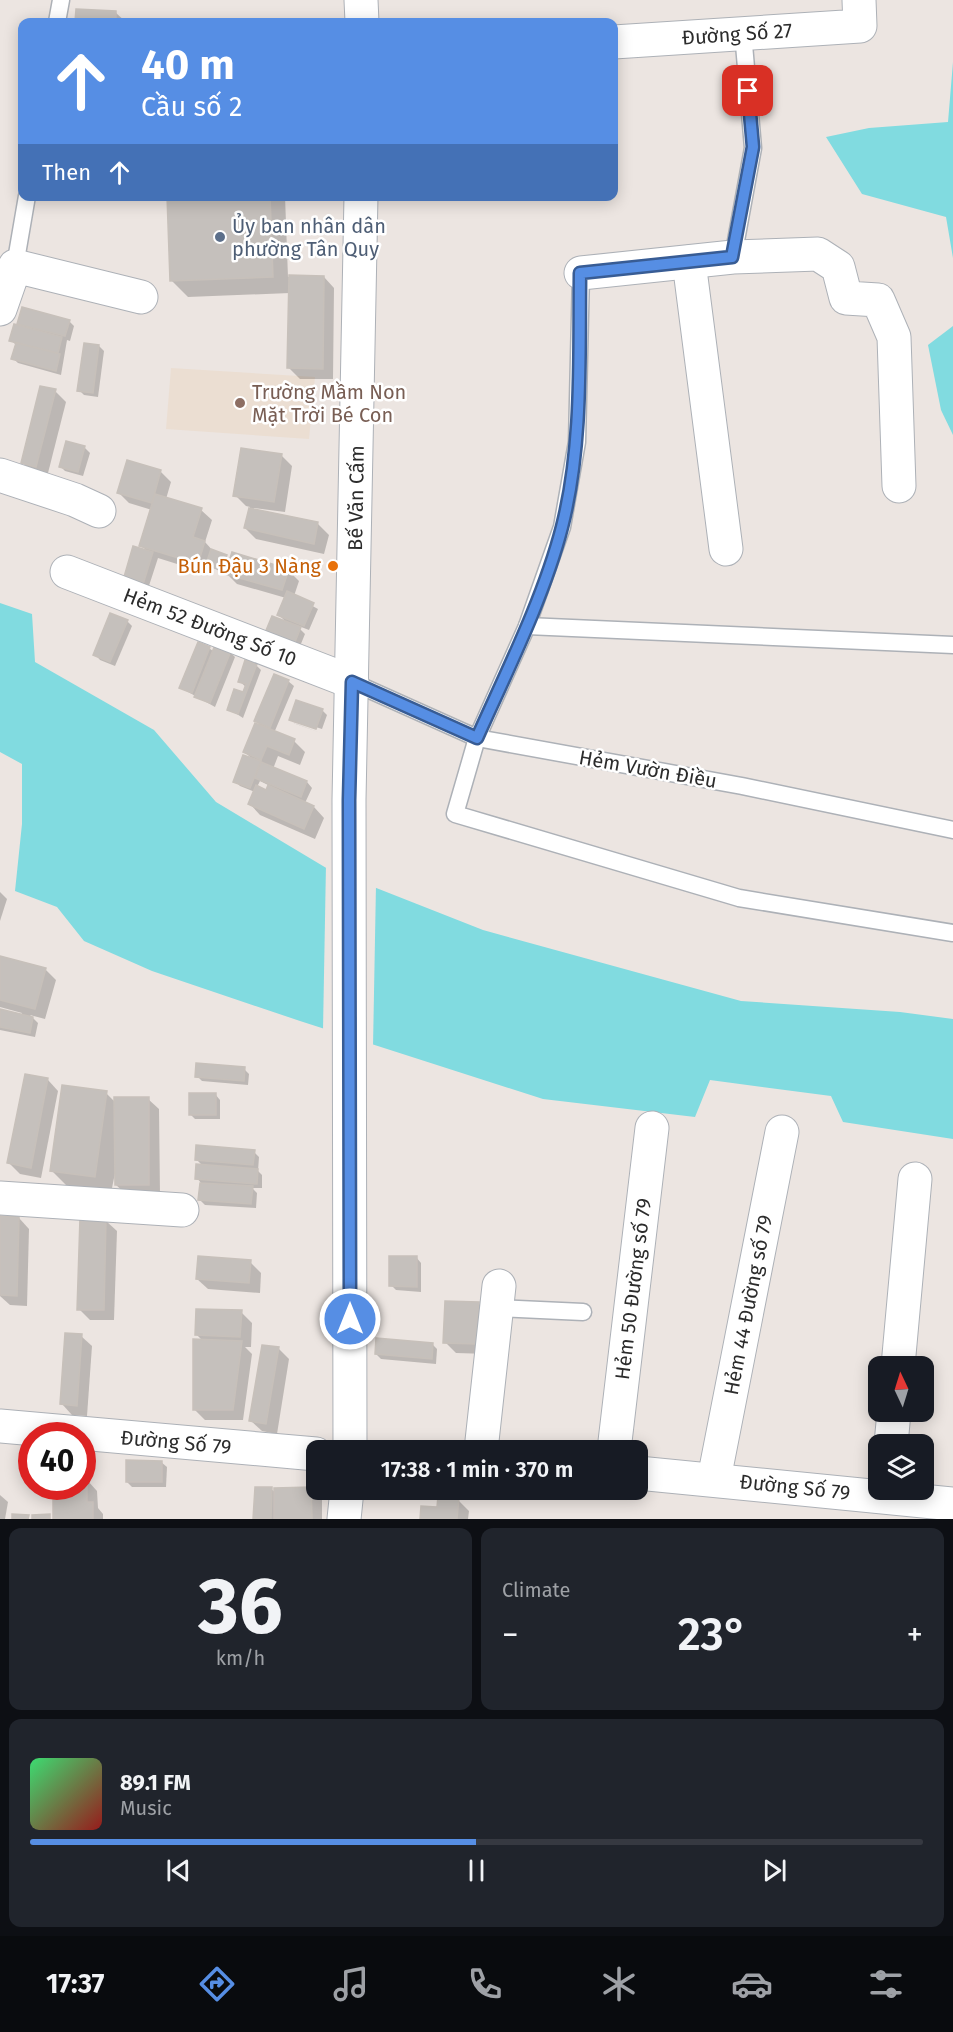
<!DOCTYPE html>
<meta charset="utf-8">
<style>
:root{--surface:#171b24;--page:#20242c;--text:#f1f3f6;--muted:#9ea1a6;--line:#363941;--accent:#568ee4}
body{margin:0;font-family:"Fira Sans",sans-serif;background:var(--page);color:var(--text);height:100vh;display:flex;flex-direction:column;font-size:22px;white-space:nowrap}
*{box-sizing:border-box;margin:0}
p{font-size:20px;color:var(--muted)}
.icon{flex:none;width:33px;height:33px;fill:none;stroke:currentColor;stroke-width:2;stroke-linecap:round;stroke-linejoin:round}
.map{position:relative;height:1519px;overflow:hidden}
.drawer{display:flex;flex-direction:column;gap:9px;padding:9px;background:#0d0f14;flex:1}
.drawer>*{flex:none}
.hud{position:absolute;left:18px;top:18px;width:600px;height:183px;border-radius:12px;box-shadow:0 3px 15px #0003;background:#568ee4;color:#fff;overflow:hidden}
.needle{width:39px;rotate:356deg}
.tools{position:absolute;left:868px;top:1356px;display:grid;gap:12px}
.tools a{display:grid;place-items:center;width:66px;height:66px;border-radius:12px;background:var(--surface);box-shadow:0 3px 15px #0003;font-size:30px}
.speed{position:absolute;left:18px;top:1422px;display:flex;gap:12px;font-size:30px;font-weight:700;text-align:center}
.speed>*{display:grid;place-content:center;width:78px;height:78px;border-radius:50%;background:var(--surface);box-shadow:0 3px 15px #0003;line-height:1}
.speed .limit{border:9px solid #d22;background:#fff;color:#111}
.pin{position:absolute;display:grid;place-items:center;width:51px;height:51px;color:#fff;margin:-26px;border-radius:12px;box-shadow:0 3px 9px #0006}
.me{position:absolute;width:66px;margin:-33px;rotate:0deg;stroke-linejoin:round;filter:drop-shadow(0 0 4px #0008)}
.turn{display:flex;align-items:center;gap:21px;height:126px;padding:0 24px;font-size:27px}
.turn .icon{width:78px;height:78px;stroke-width:2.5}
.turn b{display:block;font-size:42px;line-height:51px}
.then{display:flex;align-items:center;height:57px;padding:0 24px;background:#0003;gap:12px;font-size:22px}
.big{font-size:45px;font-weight:600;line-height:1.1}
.drawer .widget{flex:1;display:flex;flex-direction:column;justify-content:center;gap:9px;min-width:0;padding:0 21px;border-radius:12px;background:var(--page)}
.drawer .dial{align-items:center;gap:0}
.dial b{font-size:78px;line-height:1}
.song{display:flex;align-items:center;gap:18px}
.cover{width:72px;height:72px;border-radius:9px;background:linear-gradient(135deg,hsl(140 70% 55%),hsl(0 70% 35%))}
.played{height:6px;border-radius:3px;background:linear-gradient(90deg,var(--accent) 50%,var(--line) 50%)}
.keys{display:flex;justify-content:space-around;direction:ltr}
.heat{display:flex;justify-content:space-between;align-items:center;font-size:33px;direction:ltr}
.drawer .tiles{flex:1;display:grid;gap:9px;grid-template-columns:1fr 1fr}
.widget:last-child{grid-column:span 2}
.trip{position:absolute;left:306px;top:1440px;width:342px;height:60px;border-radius:12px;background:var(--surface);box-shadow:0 3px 15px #0003;font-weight:600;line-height:60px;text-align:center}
.tabs{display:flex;height:96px;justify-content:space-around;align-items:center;background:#090b0e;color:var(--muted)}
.tabs .icon{width:42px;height:42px}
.tabs .active{color:var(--accent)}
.tabs b{font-size:27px;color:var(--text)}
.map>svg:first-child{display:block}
.education{fill:#ebded2}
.water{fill:#81dbe0}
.pier{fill:#ece5e1}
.shadow{fill:#0003;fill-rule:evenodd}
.building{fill:#c5c0bc;stroke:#c7c0ba;stroke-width:1.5}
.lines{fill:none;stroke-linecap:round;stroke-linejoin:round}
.service-casing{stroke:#adb1b7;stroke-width:19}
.minor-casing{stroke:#adb1b7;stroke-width:35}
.tertiary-casing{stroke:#adb1b7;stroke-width:35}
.service{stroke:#fff;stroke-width:16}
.minor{stroke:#fff;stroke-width:33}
.tertiary{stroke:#fff;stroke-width:33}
.route-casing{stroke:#385c94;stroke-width:15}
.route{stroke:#568ee4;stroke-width:10}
.service-dot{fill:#5c6f8a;stroke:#fff;stroke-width:2}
.education-dot{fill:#8d6e63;stroke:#fff;stroke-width:2}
.food-dot{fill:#e8710a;stroke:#fff;stroke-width:2}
.labels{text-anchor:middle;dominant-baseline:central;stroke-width:5;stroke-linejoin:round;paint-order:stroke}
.street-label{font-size:20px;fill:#2c2c2c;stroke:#fff}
.service-label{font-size:20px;fill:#4e5e75;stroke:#fff;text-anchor:start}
.education-label{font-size:20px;fill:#785e54;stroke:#fff;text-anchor:start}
.food-label{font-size:20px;fill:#c56008;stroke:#fff;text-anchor:end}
</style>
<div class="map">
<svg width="953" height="1519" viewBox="0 0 953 1519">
<rect width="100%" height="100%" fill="#ece5e1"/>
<polygon class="education" points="171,368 315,377 309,439 166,429"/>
<g class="water">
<polygon points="953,62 953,258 946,217 862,194 826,137 869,128 948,122"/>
<polygon points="953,326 953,435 941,410 928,345"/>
<polygon points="0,603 32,614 35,662 154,730 216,802 328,869 483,930 741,1001 900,1012 953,1019 953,1139 843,1122 831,1096 710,1080 695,1117 543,1099 300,1021 152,971 84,941 57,907 15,891 22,824 22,764 0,752"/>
</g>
<polygon class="pier" points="326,864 376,884 373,1047 323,1031"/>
<g class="shadow">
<polygon points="78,11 116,13 126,22 77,22"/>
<polygon points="168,196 285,196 288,277 324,277 334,288 333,379 300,379 289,368 290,293 188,297 172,281"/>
<polygon points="23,309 69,321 74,326 70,341 67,340 61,375 18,363 13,358 17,346 11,340"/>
<polygon points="99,346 104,351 98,397 84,395 79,390"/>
<polygon points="55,391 66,402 47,477 34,474 23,463"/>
<polygon points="67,443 85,448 90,453 83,476 65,471 60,466"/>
<polygon points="281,455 292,466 285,512 254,508 253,510 318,524 329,535 324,554 256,539 245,528 250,507 246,506 235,495"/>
<polygon points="160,471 171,482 166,499 201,510 212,520 205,542 214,552 231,560 288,570 299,581 294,596 318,609 309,630 296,625 305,634 296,656 288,624 279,615 286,598 237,584 228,575 211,567 209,574 158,558 146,595 132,591 148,552 141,545 152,510 129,503 119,493"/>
<polygon points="127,621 132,626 115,666 100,660 95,654"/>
<polygon points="209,648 214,652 230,652 235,657 215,707 181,688"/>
<polygon points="256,665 261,670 243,718 229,709 244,694 246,687 239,681"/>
<path d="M288,681L294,686L274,733L294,741L305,752L300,765L278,756L273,769L307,782L312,788L305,803L314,807L324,818L315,839L260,815L250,804L255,792L240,786L235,781L254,761L245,752L263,728L256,721ZM260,781L270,786L267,792L257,787Z"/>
<polygon points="322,710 327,715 322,729 294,720 294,723 321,733 296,724 290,719"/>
<polygon points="0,892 7,899 0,921"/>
<polygon points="0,957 45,969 56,980 45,1019 30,1015 38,1023 35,1037 0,1030 0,1011 21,1015 22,1013 0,1007"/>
<polygon points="244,1069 249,1074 248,1085 202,1081 197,1076"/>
<polygon points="48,1080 58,1091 41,1178 20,1174 9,1163"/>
<polygon points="106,1093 116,1103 148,1099 159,1109 160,1195 127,1195 116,1185 116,1168 111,1193 68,1187 52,1171"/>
<polygon points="215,1094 220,1100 220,1119 195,1119 190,1114"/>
<polygon points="254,1152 259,1157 258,1171 262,1175 262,1188 252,1188 257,1193 256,1208 205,1205 200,1200 201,1183 197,1178 203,1166 197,1160"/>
<polygon points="19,1218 29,1229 27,1306 10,1305 0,1296 0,1261"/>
<polygon points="106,1221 117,1231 114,1320 90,1320 79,1309"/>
<polygon points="416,1257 421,1263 421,1292 396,1290 391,1285"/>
<polygon points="250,1262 261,1273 260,1293 208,1289 197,1279"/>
<polygon points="478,1303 489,1314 488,1354 456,1353 445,1342"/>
<polygon points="241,1312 252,1323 251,1347 245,1347 252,1354 243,1420 205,1420 194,1409 203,1341 197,1335"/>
<polygon points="81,1336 92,1346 87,1416 72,1415 62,1404"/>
<polygon points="432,1344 437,1349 436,1364 381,1359 376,1354"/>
<polygon points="278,1348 289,1359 277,1434 262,1431 251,1421"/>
<polygon points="161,1462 167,1467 166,1487 132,1487 127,1482"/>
<polygon points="87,1480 97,1491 98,1508 103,1514 103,1519 55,1519 55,1486 82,1486"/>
<polygon points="256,1488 271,1489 276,1493 311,1488 322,1499 322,1519 255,1519"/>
<polygon points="0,1495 8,1502 5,1519 0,1519"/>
<polygon points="458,1500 469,1511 468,1519 421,1519 422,1508 439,1509"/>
</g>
<g class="building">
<polygon points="76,9 116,11 116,22 75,22"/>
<polygon points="167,196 270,196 273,277 170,281"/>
<polygon points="289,275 324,276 323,369 287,368"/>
<polygon points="22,307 70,320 65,336 17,324"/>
<polygon points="14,324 62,337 58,353 9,341"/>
<polygon points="16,343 60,354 56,371 11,359"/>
<polygon points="84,343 99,345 93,393 77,391"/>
<polygon points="40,386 56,389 36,467 21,463"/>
<polygon points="66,441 85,446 78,472 59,467"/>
<polygon points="241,448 282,454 274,502 233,496"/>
<polygon points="127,460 161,470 152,503 117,493"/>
<polygon points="155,494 202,508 193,537 205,541 198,564 139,546"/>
<polygon points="249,508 318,522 314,544 244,528"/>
<polygon points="133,546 153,552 141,591 124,577"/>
<polygon points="211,549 227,555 221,570 206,564"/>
<polygon points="232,552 289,569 282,590 225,574"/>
<polygon points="287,591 314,603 304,626 277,615"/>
<polygon points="110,613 128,620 110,662 93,655"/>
<polygon points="272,616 301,627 291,652 262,640"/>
<polygon points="198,642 210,647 192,693 179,688"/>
<polygon points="215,645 231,651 210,703 194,697"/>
<polygon points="245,660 257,664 238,714 227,710 234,689 243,692 246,684 238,682"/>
<polygon points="274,674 289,680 270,728 254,721"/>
<polygon points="296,700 323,709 316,729 289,720"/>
<polygon points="255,723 295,739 289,755 267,746 261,760 243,752"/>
<polygon points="243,755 261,761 250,788 233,782"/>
<polygon points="261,762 307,781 301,797 255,778"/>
<polygon points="256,785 266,790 268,785 314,806 304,829 248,804"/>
<polygon points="0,956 46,968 35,1009 0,1000"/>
<polygon points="0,1009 33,1017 30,1033 0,1027"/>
<polygon points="196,1063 245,1067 244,1081 195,1077"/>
<polygon points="25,1074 48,1078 31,1168 7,1163"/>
<polygon points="62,1085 107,1091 95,1177 50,1171"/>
<rect x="189" y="1093" width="27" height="22"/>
<polygon points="114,1097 149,1097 149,1185 115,1185"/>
<polygon points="196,1145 255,1150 253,1165 195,1160"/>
<polygon points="196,1164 258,1169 257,1184 195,1179"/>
<polygon points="200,1183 253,1186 251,1204 198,1200"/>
<polygon points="0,1216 19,1217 17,1296 0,1295"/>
<polygon points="80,1218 106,1219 104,1310 77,1310"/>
<polygon points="198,1256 251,1260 249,1283 196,1279"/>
<polygon points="389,1256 417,1256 417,1287 389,1286"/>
<polygon points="445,1301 479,1302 477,1344 443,1343"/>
<polygon points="196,1309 242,1310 240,1337 195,1335"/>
<polygon points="65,1333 82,1334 77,1406 60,1404"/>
<polygon points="376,1338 433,1343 432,1359 375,1354"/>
<polygon points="193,1339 242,1341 233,1410 193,1410"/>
<polygon points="262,1345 279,1347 266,1424 249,1421"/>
<polygon points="126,1460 162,1461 162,1482 126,1482"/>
<polygon points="82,1478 87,1478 87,1502 93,1502 93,1519 53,1519 53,1486 82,1486"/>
<polygon points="255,1487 272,1487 271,1519 253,1519"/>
<polygon points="311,1487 312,1519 274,1519 274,1488"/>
<polygon points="438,1496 459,1498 457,1519 420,1519 421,1506 437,1507"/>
<polygon points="12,1514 29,1515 28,1519 12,1519"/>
<polygon points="50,1514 50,1519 32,1519 32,1515"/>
</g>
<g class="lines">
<defs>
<g id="service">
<polyline points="57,22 61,0"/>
<polyline points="733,257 753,148 743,33"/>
<polyline points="15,266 27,196"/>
<polyline points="581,273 577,442 562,527 527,626 477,738 455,814 739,898 953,933"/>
<polyline points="527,626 953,645"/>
<polyline points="352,682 477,738 742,786 953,830"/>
<polyline points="496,1308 583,1312"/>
</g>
<g id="minor">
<polyline points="614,42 860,26 859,0"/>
<polyline points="689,262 726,549"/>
<polyline points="581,273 733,257 818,254 838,267 846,298 878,300 894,337 899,486"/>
<polyline points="0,309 15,266 141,297"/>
<polyline points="0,475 75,500 99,511"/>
<polyline points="67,572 352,682"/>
<polyline points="0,1198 182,1210"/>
<polyline points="898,1366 915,1179"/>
<polyline points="0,1426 316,1454"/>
<polyline points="891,1444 894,1412"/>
<polyline points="481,1450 499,1286"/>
<polyline points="614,1450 652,1128"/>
<polyline points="638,1473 953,1504"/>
<polyline points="714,1479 782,1132"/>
</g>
<g id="tertiary">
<polyline points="361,0 362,22"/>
<polyline points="350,1450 349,800 361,196"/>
<polyline points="344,1519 347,1490"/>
</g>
</defs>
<use href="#service" class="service-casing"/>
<use href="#minor" class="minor-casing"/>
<use href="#tertiary" class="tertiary-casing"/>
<use href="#service" class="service"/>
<use href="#minor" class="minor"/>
<use href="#tertiary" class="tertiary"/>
</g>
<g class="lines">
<defs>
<path id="route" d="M350,1319L349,800L352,682L477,738C507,671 544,597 562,527C583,445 579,357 580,273L732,257L753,147L748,91"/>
</defs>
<use href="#route" class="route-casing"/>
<use href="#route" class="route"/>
</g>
<circle class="service-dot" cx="220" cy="237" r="6"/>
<circle class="education-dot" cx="240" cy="403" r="6"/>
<circle class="food-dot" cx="333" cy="566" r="6"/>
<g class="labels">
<g class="street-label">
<text transform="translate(737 34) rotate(-4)">Đường Số 27</text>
<text transform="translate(356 498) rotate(-89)">Bế Văn Cấm</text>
<text transform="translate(210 627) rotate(21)">Hẻm 52 Đường Số 10</text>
<text transform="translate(648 769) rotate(10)">Hẻm Vườn Điều</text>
<text transform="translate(633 1289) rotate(-83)">Hẻm 50 Đường số 79</text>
<text transform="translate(748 1305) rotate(-79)">Hẻm 44 Đường số 79</text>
<text transform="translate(176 1442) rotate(5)">Đường Số 79</text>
<text transform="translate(795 1487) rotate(6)">Đường Số 79</text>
</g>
<g class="service-label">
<text x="232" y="226">Ủy ban nhân dân<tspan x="232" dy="23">phường Tân Quy</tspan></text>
</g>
<g class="education-label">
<text x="252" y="392">Trường Mầm Non<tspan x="252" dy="23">Mặt Trời Bé Con</tspan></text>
</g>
<g class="food-label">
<text x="321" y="566">Bún Đậu 3 Nàng</text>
</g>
</g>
</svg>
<div class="tools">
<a><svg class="needle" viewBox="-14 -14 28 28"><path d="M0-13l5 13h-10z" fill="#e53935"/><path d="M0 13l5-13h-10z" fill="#9ea1a6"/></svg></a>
<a><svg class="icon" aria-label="layers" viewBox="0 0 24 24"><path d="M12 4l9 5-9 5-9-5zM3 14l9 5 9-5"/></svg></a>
</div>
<div class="speed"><div class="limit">40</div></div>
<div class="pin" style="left:748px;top:91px;background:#d93025"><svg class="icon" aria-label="arrive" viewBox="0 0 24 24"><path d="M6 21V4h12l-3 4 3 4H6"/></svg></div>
<svg class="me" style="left:350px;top:1319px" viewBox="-20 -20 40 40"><circle r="17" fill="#568ee4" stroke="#fff" stroke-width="3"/><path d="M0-11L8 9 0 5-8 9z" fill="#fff"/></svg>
<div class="trip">17:38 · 1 min · 370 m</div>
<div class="hud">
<div class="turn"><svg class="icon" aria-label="ahead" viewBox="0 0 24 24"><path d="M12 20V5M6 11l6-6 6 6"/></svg><div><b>40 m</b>Cầu số 2</div></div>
<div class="then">Then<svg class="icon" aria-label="ahead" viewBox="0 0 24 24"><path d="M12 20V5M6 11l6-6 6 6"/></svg></div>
</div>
</div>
<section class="drawer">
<div class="tiles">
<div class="widget dial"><b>36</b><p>km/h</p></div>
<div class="widget"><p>Climate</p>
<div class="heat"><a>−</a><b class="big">23°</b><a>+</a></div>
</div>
<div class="widget">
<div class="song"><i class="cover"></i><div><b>89.1 FM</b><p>Music</p></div></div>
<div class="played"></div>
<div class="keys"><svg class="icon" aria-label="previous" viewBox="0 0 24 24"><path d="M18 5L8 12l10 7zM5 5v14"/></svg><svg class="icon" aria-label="pause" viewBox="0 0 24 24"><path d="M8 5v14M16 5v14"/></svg><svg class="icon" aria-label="next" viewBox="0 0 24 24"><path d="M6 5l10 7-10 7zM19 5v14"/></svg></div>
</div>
</div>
</section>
<nav class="tabs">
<b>17:37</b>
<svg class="icon active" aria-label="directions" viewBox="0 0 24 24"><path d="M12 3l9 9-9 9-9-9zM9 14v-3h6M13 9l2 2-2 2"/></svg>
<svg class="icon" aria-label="music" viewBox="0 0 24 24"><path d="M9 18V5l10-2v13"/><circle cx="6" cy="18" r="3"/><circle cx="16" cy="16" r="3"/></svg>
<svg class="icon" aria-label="phone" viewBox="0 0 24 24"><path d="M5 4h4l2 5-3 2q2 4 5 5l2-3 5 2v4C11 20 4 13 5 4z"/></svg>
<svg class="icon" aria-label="climate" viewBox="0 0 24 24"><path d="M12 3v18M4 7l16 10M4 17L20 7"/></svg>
<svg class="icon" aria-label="car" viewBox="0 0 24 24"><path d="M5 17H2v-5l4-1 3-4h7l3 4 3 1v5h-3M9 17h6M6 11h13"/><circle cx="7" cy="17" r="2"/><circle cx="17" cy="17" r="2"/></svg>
<svg class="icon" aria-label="filters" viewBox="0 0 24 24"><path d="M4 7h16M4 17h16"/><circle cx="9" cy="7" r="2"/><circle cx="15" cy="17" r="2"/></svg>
</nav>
